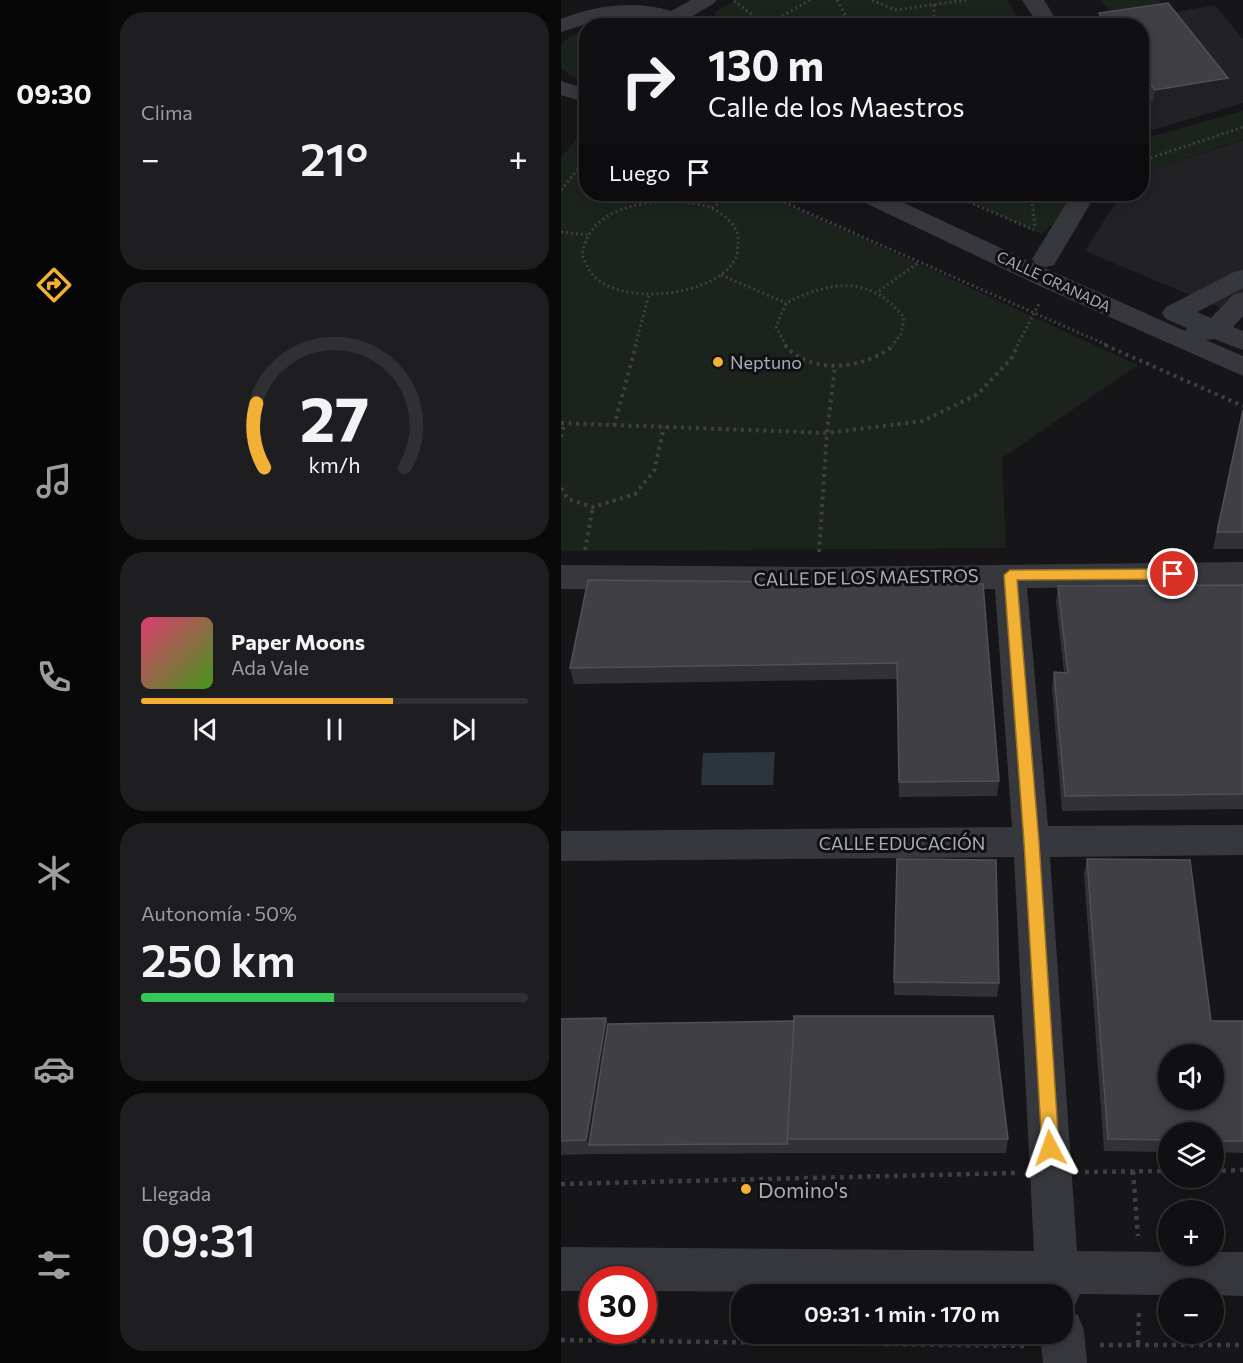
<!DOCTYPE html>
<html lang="es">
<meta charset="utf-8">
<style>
:root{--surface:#101012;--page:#1e1e20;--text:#f1f3f6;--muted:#9c9d9f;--line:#303032;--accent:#f2b134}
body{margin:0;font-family:Commissioner,sans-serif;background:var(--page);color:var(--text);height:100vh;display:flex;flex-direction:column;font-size:22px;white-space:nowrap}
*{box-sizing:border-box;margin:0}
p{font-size:20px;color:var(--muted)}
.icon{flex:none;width:33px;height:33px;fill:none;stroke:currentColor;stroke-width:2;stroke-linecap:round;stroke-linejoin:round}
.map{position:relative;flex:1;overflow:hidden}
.side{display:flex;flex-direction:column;gap:12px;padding:12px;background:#09090a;width:453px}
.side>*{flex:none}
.guide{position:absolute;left:18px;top:18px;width:570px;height:183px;border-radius:24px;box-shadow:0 3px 15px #0003,0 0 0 2px var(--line);background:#101012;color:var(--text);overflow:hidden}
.fabs{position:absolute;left:597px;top:1044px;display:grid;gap:12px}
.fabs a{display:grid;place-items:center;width:66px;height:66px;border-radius:50%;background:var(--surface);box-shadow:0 3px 15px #0003,0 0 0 2px var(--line);font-size:30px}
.speed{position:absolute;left:18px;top:1266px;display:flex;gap:12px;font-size:30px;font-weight:700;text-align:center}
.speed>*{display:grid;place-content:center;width:78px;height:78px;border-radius:50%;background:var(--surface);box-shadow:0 3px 15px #0003,0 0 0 2px var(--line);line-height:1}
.speed .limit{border:9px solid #d22;background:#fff;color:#111}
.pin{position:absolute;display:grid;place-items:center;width:51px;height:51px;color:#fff;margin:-26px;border:3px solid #fff;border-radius:50%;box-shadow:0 2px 6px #0007}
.me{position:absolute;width:66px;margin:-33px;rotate:356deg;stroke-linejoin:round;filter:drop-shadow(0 0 4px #0008)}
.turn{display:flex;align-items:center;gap:21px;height:126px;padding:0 30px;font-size:27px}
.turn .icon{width:78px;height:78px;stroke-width:2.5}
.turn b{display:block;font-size:42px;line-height:51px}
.then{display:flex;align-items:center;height:57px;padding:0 30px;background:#0003;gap:12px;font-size:22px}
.big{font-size:45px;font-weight:600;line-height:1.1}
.side .widget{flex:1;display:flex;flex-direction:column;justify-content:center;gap:9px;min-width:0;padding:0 21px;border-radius:24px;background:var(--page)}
.side .dial{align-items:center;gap:0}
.dial svg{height:156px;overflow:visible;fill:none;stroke:var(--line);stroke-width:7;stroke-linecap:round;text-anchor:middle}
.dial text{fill:var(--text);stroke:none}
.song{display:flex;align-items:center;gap:18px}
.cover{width:72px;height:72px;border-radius:9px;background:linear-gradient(135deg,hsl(340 70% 55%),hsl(100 70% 35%))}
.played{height:6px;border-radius:3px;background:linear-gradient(90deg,var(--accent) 65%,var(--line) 65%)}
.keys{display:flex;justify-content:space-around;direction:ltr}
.heat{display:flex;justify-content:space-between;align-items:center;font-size:33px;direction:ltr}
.charge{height:9px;border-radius:4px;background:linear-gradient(90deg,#34c759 50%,var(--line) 0)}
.trip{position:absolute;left:170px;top:1284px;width:342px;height:60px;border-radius:24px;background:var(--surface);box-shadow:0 3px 15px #0003,0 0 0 2px var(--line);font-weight:600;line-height:60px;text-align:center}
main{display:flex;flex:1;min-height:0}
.tab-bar{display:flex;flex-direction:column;width:108px;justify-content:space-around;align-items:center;background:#060607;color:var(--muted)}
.tab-bar .icon{width:42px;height:42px}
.tab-bar .active{color:var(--accent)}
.tab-bar b{font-size:27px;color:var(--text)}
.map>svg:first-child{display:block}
.built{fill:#222225}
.green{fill:#1c231d}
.water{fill:#2c353c}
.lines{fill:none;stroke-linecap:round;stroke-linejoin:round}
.path-far2{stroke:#3d3f44;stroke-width:3;stroke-dasharray:2 3;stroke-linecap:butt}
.path-far1{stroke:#3d3f44;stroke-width:4;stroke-dasharray:3 4.5;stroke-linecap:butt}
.path{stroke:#3d3f44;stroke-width:4.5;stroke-dasharray:4 5;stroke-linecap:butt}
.minor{fill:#37383d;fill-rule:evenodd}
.wall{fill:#323236}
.shaded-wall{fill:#212124}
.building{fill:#3f3f44;stroke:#4f5156;stroke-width:1.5;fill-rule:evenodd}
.route{fill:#f2b134;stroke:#9d7322;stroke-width:1.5}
.poi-dot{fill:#f2b134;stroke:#111113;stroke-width:2}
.labels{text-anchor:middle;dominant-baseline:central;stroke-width:6;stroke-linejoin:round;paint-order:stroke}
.far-street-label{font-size:15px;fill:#a8adb8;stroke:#111113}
.poi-label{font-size:18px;fill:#a8adb8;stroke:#111113;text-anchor:start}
.street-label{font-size:18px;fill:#a8adb8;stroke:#111113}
.near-poi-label{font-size:21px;fill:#a8adb8;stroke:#111113;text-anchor:start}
</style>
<main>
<nav class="tab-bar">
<b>09:30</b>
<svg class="icon active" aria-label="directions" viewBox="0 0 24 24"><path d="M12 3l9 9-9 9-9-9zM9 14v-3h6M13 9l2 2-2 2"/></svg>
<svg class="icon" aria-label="music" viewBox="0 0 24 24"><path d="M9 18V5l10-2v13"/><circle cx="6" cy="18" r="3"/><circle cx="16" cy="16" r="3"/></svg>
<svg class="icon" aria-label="phone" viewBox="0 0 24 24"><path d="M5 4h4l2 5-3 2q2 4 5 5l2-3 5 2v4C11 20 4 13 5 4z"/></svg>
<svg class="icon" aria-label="climate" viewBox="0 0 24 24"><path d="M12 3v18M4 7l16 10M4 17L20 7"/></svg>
<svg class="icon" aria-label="car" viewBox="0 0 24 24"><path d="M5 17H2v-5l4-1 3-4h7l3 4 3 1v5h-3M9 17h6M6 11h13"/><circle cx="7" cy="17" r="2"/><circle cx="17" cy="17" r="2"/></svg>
<svg class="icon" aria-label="filters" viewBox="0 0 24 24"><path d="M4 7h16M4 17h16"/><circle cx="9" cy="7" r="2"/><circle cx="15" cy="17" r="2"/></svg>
</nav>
<section class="side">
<div class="widget"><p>Clima</p>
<div class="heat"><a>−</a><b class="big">21°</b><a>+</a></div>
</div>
<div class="widget dial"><svg viewBox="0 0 100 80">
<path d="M14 69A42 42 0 1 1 86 69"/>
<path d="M14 69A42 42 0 0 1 10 36" stroke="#f2b134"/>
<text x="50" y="56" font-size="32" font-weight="700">27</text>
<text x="50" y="72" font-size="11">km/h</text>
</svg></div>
<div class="widget">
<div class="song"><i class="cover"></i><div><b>Paper Moons</b><p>Ada Vale</p></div></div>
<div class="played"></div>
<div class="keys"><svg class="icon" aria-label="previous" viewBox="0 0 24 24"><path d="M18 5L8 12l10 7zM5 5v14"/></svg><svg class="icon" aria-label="pause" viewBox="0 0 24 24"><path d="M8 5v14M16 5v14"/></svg><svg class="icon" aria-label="next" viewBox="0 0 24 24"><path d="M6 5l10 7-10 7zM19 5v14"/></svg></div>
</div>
<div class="widget"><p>Autonomía · 50%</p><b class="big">250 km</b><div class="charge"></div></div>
<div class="widget"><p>Llegada</p><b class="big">09:31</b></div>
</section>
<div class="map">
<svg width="682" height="1363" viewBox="0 0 682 1363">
<rect width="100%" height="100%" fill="#161618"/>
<g class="built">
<polygon points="654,5 682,39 682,103 581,133 580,26 535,26"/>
<polygon points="682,140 682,317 524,251 560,194 580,194 581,173"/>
</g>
<g class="green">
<polygon points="175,0 446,0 462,25 162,25 154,17 155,11"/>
<polygon points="540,0 598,0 601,4 548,11"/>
<polygon points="25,28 25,82 8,75 0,68 0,45 8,37"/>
<polygon points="682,111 682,139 581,173 581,139"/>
<polygon points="25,127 26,194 205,194 577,365 441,458 445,548 0,551 0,158"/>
<polygon points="390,194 522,194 481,234"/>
</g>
<polygon class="water" points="214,752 212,785 140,785 142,753"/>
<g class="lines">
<g class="path-far2">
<polyline points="276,0 290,26"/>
<polyline points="311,0 334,10 405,0"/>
<polyline points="173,1 206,26"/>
<polyline points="204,26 249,0"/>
<polyline points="369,26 373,16 373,4"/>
<polyline points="580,161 682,127"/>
<polyline points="0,190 26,158"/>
<polyline points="205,194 548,346"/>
<polyline points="389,194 473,230"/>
<polyline points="470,194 474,226"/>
<path d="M112,200C124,203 141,203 152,209C165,215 179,228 177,243C176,247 177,253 175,257C158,297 59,307 32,275C27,270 24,261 21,255C29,209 73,204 112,200Z"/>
<polyline points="151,208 170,194"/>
<polyline points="0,232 26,235"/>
<polyline points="160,275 225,303"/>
<polyline points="318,291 358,262"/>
<polyline points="74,346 88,295"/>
<path d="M225,346L215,327L225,303C269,281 310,274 343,318L340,334L331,346"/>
<polyline points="456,346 479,302"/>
</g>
<g class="path-far1">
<path d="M224,345C249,376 305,369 333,345"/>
<polyline points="544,345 682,406"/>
<polyline points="0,423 266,433 362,421 417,394 450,359 457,345"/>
<polyline points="53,426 75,345"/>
<polyline points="0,437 3,423"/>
<polyline points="0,488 7,499 32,507 74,494 93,471 103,427"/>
<polyline points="24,550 32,507"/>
<polyline points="258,552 266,433 274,366"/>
</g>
<g class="path">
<polyline points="572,1171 577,1236"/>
<polyline points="652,1171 682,1170"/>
<polyline points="524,1172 608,1171"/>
<polyline points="0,1184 454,1173"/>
<polyline points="0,1340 465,1346"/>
<polyline points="577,1344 578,1310"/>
<polyline points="539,1345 682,1345"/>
</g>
<g class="minor">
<path d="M130,0H156L152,4L128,18L136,26H109L93,19L63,17L35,21L0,32V19C35,5 74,0 110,11Z"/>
<polygon points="461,0 483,0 499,26 478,26"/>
<polygon points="0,81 26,89 26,103 0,95"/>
<polygon points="293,194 324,194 474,264 471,259 511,194 535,194 493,265 484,267 477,265 624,331 626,328 605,319 601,313 605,307 673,272 682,270 682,288 636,312 650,318 673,294 682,292 682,316 672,327 682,331 682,350 653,339 645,340 682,356 682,376 483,288 296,199"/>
<polygon points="682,562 682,586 466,588 487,826 682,825 682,855 489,857 516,1251 608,1252 608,1256 652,1256 652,1252 682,1252 682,1296 652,1295 652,1288 608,1288 608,1295 519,1294 512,1309 508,1312 517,1315 523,1331 526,1363 482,1363 479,1334 501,1334 501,1294 82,1291 82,1280 32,1280 32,1291 0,1291 0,1247 473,1251 453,857 0,861 0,831 451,827 434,589 256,591 0,589 0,565 256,567"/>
</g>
</g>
<g class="wall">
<polygon points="607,3 667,78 664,92 592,103 580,87 580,26 536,26 538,13"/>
<polygon points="682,408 682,549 652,549"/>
<polygon points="422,584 438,781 436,796 338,797 336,679 13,684 9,668"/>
<polygon points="682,585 682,809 501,811 491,688 493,672 503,672 495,602 497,586"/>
<polygon points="526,859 650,1021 682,1021 682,1153 652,1152 652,1132 608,1132 608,1152 543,1151 523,874"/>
<polygon points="333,982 438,983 436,997 333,995"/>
<polygon points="45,1018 47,1024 447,1139 445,1153 228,1153 32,1154 0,1155 0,1019"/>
</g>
<g class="shaded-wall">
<polygon points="667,78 664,92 592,103 594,90"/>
<polygon points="45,1018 51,1034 28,1145 25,1140"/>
</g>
<g class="building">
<polygon points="607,3 667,78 594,90 580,72 580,26 547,26 538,13"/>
<polygon points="682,410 682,532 656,532"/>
<polygon points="27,580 422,584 438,781 338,782 336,663 9,668"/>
<polygon points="682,585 682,794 504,796 493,672 507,673 497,586"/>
<polygon points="336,859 435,860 438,983 333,982"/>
<path d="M526,859L629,860L650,1021H682V1141H652V1132H608V1140L547,1139ZM608,1054H652V1100H608Z"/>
<polygon points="233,1016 432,1016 447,1139 226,1139"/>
<polygon points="45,1018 25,1140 0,1141 0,1019"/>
<polygon points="233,1021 226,1139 227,1144 28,1145 47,1024"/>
</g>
<polygon class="route" points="612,569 619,574 612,579 456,580 478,842 498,1148 495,1154 489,1157 483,1154 481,1148 463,842 443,575 449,570"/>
<g class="poi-dot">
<circle cx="157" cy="362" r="6"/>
<circle cx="185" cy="1189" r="6"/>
</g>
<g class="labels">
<g class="far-street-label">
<text transform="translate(493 281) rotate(25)">CALLE GRANADA</text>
</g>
<g class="poi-label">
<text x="169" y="362">Neptuno</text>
</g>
<g class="street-label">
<text transform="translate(305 577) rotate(-1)">CALLE DE LOS MAESTROS</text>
<text x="341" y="843">CALLE EDUCACIÓN</text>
</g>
<g class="near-poi-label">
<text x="197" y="1189">Domino's</text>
</g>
</g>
</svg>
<div class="fabs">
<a><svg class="icon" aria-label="sound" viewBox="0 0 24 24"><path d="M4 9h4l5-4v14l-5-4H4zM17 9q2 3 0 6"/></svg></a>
<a><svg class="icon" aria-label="layers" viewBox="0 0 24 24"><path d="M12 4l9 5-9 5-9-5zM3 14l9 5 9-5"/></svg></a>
<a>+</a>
<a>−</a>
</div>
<div class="speed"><div class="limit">30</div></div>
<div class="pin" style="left:612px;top:574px;background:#d93025"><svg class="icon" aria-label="arrive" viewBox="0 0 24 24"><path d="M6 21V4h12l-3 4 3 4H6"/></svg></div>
<svg class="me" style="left:489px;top:1148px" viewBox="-20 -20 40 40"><path d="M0-17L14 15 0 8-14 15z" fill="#f2b134" stroke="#fff" stroke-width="4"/></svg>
<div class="trip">09:31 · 1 min · 170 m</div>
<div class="guide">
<div class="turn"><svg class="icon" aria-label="right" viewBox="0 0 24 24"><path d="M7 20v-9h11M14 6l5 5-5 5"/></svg><div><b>130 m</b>Calle de los Maestros</div></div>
<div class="then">Luego<svg class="icon" aria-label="arrive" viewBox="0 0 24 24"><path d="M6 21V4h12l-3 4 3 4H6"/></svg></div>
</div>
</div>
</main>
